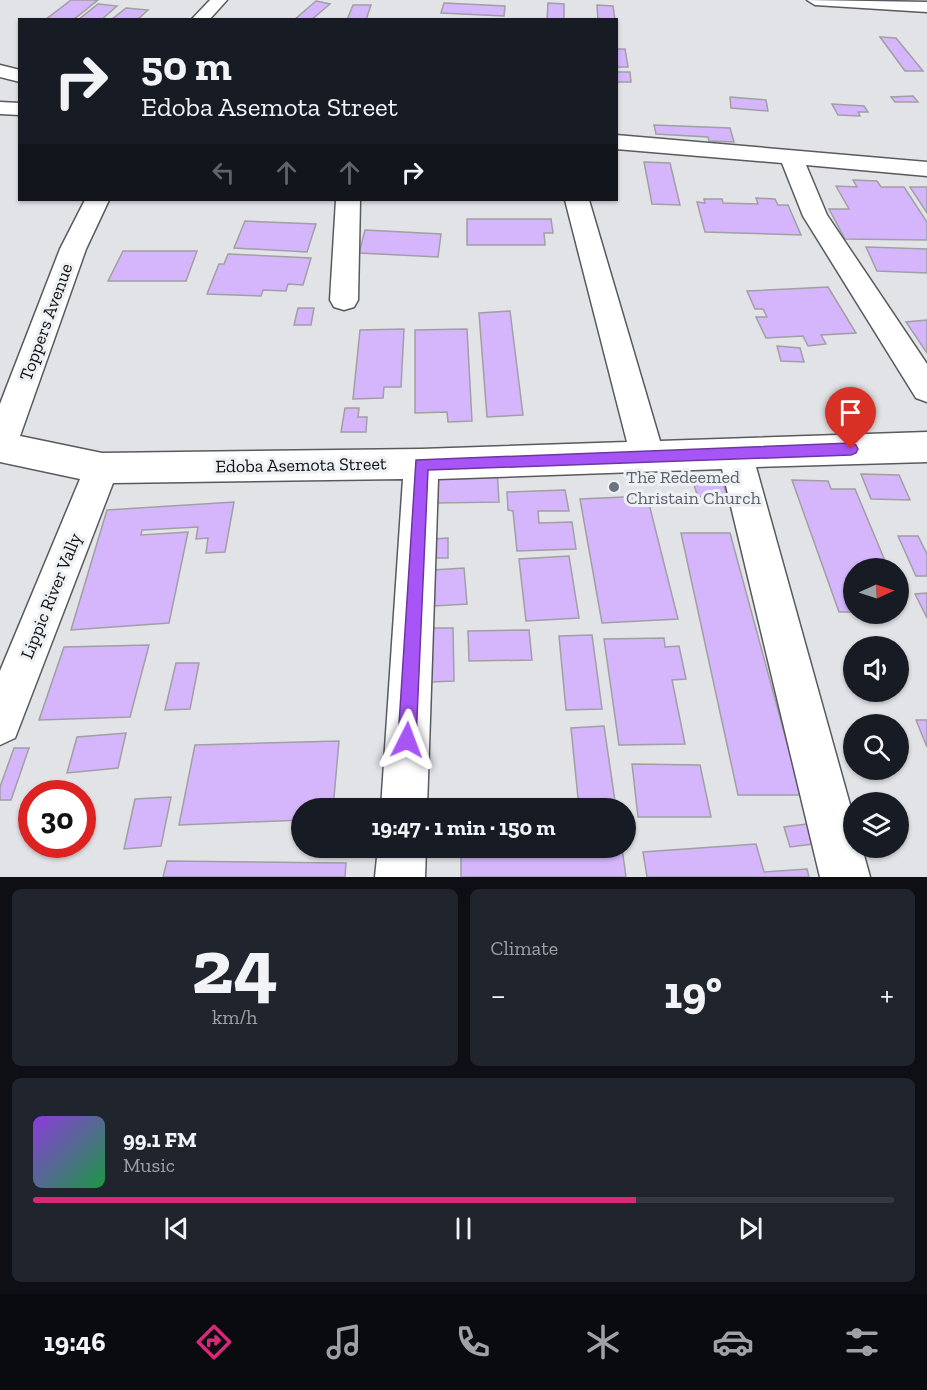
<!DOCTYPE html>
<meta charset="utf-8">
<style>
:root{--surface:#171b24;--page:#20242c;--text:#f1f3f6;--muted:#9ea1a6;--line:#363941;--accent:#db2777}
body{margin:0;font-family:"Zilla Slab",serif;background:var(--page);color:var(--text);height:100vh;display:flex;flex-direction:column;font-size:22px;white-space:nowrap}
*{box-sizing:border-box;margin:0}
p{font-size:20px;color:var(--muted)}
.icon{flex:none;width:33px;height:33px;fill:none;stroke:currentColor;stroke-width:2;stroke-linecap:round;stroke-linejoin:round}
.map{position:relative;height:877px;overflow:hidden}
.sheet{display:flex;flex-direction:column;gap:12px;padding:12px;background:#0d0f14;flex:1}
.sheet>*{flex:none}
.hud{position:absolute;left:18px;top:18px;width:600px;height:183px;border-radius:0px;box-shadow:0 2px 4px #0004;background:#171b24;color:var(--text);overflow:hidden}
.needle{width:39px;rotate:87deg}
.fabs{position:absolute;left:843px;top:558px;display:grid;gap:12px}
.fabs a{display:grid;place-items:center;width:66px;height:66px;border-radius:50%;background:var(--surface);box-shadow:0 2px 4px #0004;font-size:30px}
.speed{position:absolute;left:18px;top:780px;display:flex;gap:12px;font-size:30px;font-weight:700;text-align:center}
.speed>*{display:grid;place-content:center;width:78px;height:78px;border-radius:50%;background:var(--surface);box-shadow:0 2px 4px #0004;line-height:1}
.speed .limit{border:9px solid #d22;background:#fff;color:#111}
.pin{position:absolute;display:grid;place-items:center;width:51px;height:51px;color:#fff;margin:-62px -26px;border-radius:50% 50% 50% 0;rotate:-45deg;box-shadow:0 0 6px #0007}
.pin .icon{rotate:45deg}
.me{position:absolute;width:66px;margin:-33px;rotate:3deg;stroke-linejoin:round;filter:drop-shadow(0 0 4px #0008)}
.turn{display:flex;align-items:center;gap:21px;height:126px;padding:0 24px;font-size:27px}
.turn .icon{width:78px;height:78px;stroke-width:2.5}
.turn b{display:block;font-size:42px;line-height:51px}
.lanes{display:flex;align-items:center;height:57px;padding:0 24px;background:#0003;justify-content:center;gap:30px;direction:ltr}
.lanes .off{opacity:.35}
.big{font-size:45px;font-weight:700;line-height:1.1}
.sheet .card{flex:1;display:flex;flex-direction:column;justify-content:center;gap:9px;min-width:0;padding:0 21px;border-radius:9px;background:var(--page)}
.sheet .dial{align-items:center;gap:0}
.dial b{font-size:78px;line-height:1}
.song{display:flex;align-items:center;gap:18px}
.cover{width:72px;height:72px;border-radius:9px;background:linear-gradient(135deg,hsl(270 70% 55%),hsl(140 70% 35%))}
.played{height:6px;border-radius:3px;background:linear-gradient(90deg,var(--accent) 70%,var(--line) 70%)}
.keys{display:flex;justify-content:space-around;direction:ltr}
.heat{display:flex;justify-content:space-between;align-items:center;font-size:33px;direction:ltr}
.sheet .tiles{flex:1;display:grid;gap:12px;grid-template-columns:1fr 1fr}
.card:last-child{grid-column:span 2}
.trip{position:absolute;left:291px;top:798px;width:345px;height:60px;border-radius:30px;background:var(--surface);box-shadow:0 2px 4px #0004;font-weight:700;line-height:60px;text-align:center}
.tab-bar{display:flex;height:96px;justify-content:space-around;align-items:center;background:#090b0e;color:var(--muted)}
.tab-bar .icon{width:42px;height:42px}
.tab-bar .current{color:var(--accent)}
.tab-bar b{font-size:27px;color:var(--text)}
.map>svg:first-child{display:block}
.building{fill:#d5b6fc;stroke:#a09fa2;stroke-width:1.5}
.lines{fill:none;stroke-linecap:round;stroke-linejoin:round}
.minor-casing{stroke:#585a5d;stroke-width:3}
.minor{fill:#fff;fill-rule:evenodd}
.route{fill:#a855f7;stroke:#6d37a1;stroke-width:1.5}
.worship-dot{fill:#6b7280;stroke:#eef1f4;stroke-width:2}
.labels{text-anchor:middle;dominant-baseline:central;stroke-width:6;stroke-linejoin:round;paint-order:stroke}
.street-label{font-size:18px;fill:#0d0e0f;stroke:#eef1f4}
.worship-label{font-size:18px;fill:#5b616d;stroke:#eef1f4;text-anchor:start}
</style>
<div class="map">
<svg width="927" height="877" viewBox="0 0 927 877">
<rect width="100%" height="100%" fill="#e1e3e7"/>
<g class="building">
<polygon points="71,0 98,0 73,20 45,20"/>
<polygon points="316,1 330,4 311,20 294,20"/>
<polygon points="444,3 505,6 504,16 441,13"/>
<polygon points="548,3 564,4 564,20 547,20"/>
<polygon points="98,4 117,6 101,20 78,20"/>
<polygon points="353,5 371,5 366,20 347,20"/>
<polygon points="597,5 613,6 615,20 598,20"/>
<polygon points="126,8 148,10 137,20 111,20"/>
<polygon points="880,37 896,38 923,71 905,71"/>
<polygon points="616,49 625,49 628,67 616,67"/>
<polygon points="616,72 630,72 631,82 617,82"/>
<polygon points="913,96 918,102 895,102 891,97"/>
<polygon points="730,97 766,100 768,111 731,108"/>
<polygon points="832,104 864,106 868,112 858,112 860,116 838,115"/>
<polygon points="654,125 730,128 734,142 709,141 708,137 656,134"/>
<polygon points="644,162 670,163 680,205 652,204"/>
<polygon points="853,180 877,181 881,187 904,187 927,222 927,240 845,239 829,209 849,209 836,186 857,187"/>
<polygon points="910,187 927,187 927,213"/>
<polygon points="756,198 775,199 778,205 788,205 801,235 705,232 697,202 705,203 704,199 722,199 723,203 758,204"/>
<polygon points="467,219 551,219 553,233 544,233 545,245 467,245"/>
<polygon points="245,221 316,224 307,252 234,248"/>
<polygon points="365,230 441,234 438,257 359,253"/>
<polygon points="866,247 927,249 927,273 877,271"/>
<polygon points="123,251 197,251 186,281 108,281"/>
<polygon points="228,254 311,258 303,285 288,284 286,291 263,290 261,296 207,294 219,264 224,264"/>
<polygon points="828,287 856,333 821,335 826,344 808,346 803,336 766,338 756,317 767,317 763,309 755,309 747,291"/>
<polygon points="298,308 314,308 311,325 294,325"/>
<polygon points="510,311 523,415 487,417 479,313"/>
<polygon points="927,320 927,353 906,322"/>
<polygon points="404,329 401,387 384,387 383,398 353,399 360,330"/>
<polygon points="467,329 472,421 448,422 447,412 415,413 415,330"/>
<polygon points="777,346 800,348 804,362 781,361"/>
<polygon points="345,408 359,408 358,417 367,417 366,432 341,432"/>
<polygon points="497,469 499,502 435,503 435,470"/>
<polygon points="861,474 899,475 910,500 871,499"/>
<polygon points="720,476 727,494 698,497 692,479"/>
<polygon points="792,480 828,481 831,489 855,489 888,568 854,568 854,612 839,612"/>
<polygon points="565,490 569,511 538,511 539,523 572,522 576,549 517,551 513,511 508,510 507,492"/>
<polygon points="647,496 678,619 602,623 580,499"/>
<polygon points="234,502 225,552 206,553 208,538 196,539 198,527 142,530 141,535 188,532 169,623 71,630 107,510"/>
<polygon points="681,533 730,533 801,795 738,795"/>
<polygon points="898,536 918,536 927,554 927,576 916,576"/>
<polygon points="448,538 448,558 434,558 434,539"/>
<polygon points="569,556 579,618 526,621 519,559"/>
<polygon points="464,568 467,604 434,606 433,570"/>
<polygon points="927,593 927,618 915,594"/>
<polygon points="431,628 453,628 454,681 431,682"/>
<polygon points="529,630 532,660 469,661 468,631"/>
<polygon points="592,635 602,709 566,710 559,636"/>
<polygon points="664,638 665,647 679,646 686,679 672,680 685,744 619,745 604,639"/>
<polygon points="149,645 130,717 39,720 64,647"/>
<polygon points="176,663 199,663 190,709 165,710"/>
<polygon points="916,720 927,720 927,747"/>
<polygon points="604,726 616,808 579,808 571,728"/>
<polygon points="126,733 118,768 67,773 77,737"/>
<polygon points="339,741 333,808 302,808 302,820 179,825 195,745"/>
<polygon points="14,748 29,748 11,800 0,800 0,787"/>
<polygon points="632,764 700,765 711,817 638,817"/>
<polygon points="171,797 161,846 124,849 135,799"/>
<polygon points="814,823 821,843 790,847 784,827"/>
<polygon points="756,844 764,872 807,869 809,877 647,877 643,852"/>
<polygon points="461,848 622,848 626,877 461,877"/>
<polygon points="167,861 346,863 345,877 163,877"/>
</g>
<g class="lines">
<defs>
<g id="minor">
<polygon points="210,0 227,0 209,20 191,20"/>
<polygon points="807,0 927,2 927,12 815,5"/>
<polygon points="0,65 20,70 20,82 0,77"/>
<polygon points="0,102 20,103 20,115 0,114"/>
<polygon points="616,135 927,162 927,176 806,165 827,215 927,364 927,402 916,398 803,216 782,163 616,149"/>
<polygon points="85,200 109,200 86,249 20,436 102,453 421,449 627,442 565,200 589,200 660,441 927,432 927,462 756,467 854,819 854,848 862,848 870,877 820,877 722,469 438,479 427,808 381,808 403,479 113,483 15,738 0,745 0,671 80,479 0,462 0,404 60,249"/>
<polygon points="336,200 360,200 358,300 354,307 344,310 334,307 330,300"/>
<polygon points="378,848 426,848 425,877 375,877"/>
</g>
</defs>
<use href="#minor" class="minor-casing"/>
<use href="#minor" class="minor"/>
</g>
<polygon class="route" points="851,443 856,445 858,449 856,453 851,455 428,470 416,740 414,746 407,749 401,746 398,740 416,460"/>
<circle class="worship-dot" cx="614" cy="487" r="6"/>
<g class="labels">
<g class="street-label">
<text transform="translate(46 322) rotate(-70)">Toppers Avenue</text>
<text transform="translate(301 465) rotate(-1)">Edoba Asemota Street</text>
<text transform="translate(51 596) rotate(-68)">Lippic River Vally</text>
</g>
<g class="worship-label">
<text x="626" y="477">The Redeemed<tspan x="626" dy="21">Christain Church</tspan></text>
</g>
</g>
</svg>
<div class="fabs">
<a><svg class="needle" viewBox="-14 -14 28 28"><path d="M0-13l5 13h-10z" fill="#e53935"/><path d="M0 13l5-13h-10z" fill="#9ea1a6"/></svg></a>
<a><svg class="icon" aria-label="sound" viewBox="0 0 24 24"><path d="M4 9h4l5-4v14l-5-4H4zM17 9q2 3 0 6"/></svg></a>
<a><svg class="icon" aria-label="search" viewBox="0 0 24 24"><circle cx="10" cy="10" r="6"/><path d="M15 15l6 6"/></svg></a>
<a><svg class="icon" aria-label="layers" viewBox="0 0 24 24"><path d="M12 4l9 5-9 5-9-5zM3 14l9 5 9-5"/></svg></a>
</div>
<div class="speed"><div class="limit">30</div></div>
<div class="pin" style="left:851px;top:449px;background:#d93025"><svg class="icon" aria-label="arrive" viewBox="0 0 24 24"><path d="M6 21V4h12l-3 4 3 4H6"/></svg></div>
<svg class="me" style="left:407px;top:740px" viewBox="-20 -20 40 40"><path d="M0-17L14 15 0 8-14 15z" fill="#a855f7" stroke="#fff" stroke-width="4"/></svg>
<div class="trip">19:47 · 1 min · 150 m</div>
<div class="hud">
<div class="turn"><svg class="icon" aria-label="right" viewBox="0 0 24 24"><path d="M7 20v-9h11M14 6l5 5-5 5"/></svg><div><b>50 m</b>Edoba Asemota Street</div></div>
<div class="lanes"><svg class="icon off" aria-label="left" viewBox="0 0 24 24"><path d="M17 20v-9H6M10 6l-5 5 5 5"/></svg><svg class="icon off" aria-label="ahead" viewBox="0 0 24 24"><path d="M12 20V5M6 11l6-6 6 6"/></svg><svg class="icon off" aria-label="ahead" viewBox="0 0 24 24"><path d="M12 20V5M6 11l6-6 6 6"/></svg><svg class="icon" aria-label="right" viewBox="0 0 24 24"><path d="M7 20v-9h11M14 6l5 5-5 5"/></svg></div>
</div>
</div>
<section class="sheet">
<div class="tiles">
<div class="card dial"><b>24</b><p>km/h</p></div>
<div class="card"><p>Climate</p>
<div class="heat"><a>−</a><b class="big">19°</b><a>+</a></div>
</div>
<div class="card">
<div class="song"><i class="cover"></i><div><b>99.1 FM</b><p>Music</p></div></div>
<div class="played"></div>
<div class="keys"><svg class="icon" aria-label="previous" viewBox="0 0 24 24"><path d="M18 5L8 12l10 7zM5 5v14"/></svg><svg class="icon" aria-label="pause" viewBox="0 0 24 24"><path d="M8 5v14M16 5v14"/></svg><svg class="icon" aria-label="next" viewBox="0 0 24 24"><path d="M6 5l10 7-10 7zM19 5v14"/></svg></div>
</div>
</div>
</section>
<nav class="tab-bar">
<b>19:46</b>
<svg class="icon current" aria-label="directions" viewBox="0 0 24 24"><path d="M12 3l9 9-9 9-9-9zM9 14v-3h6M13 9l2 2-2 2"/></svg>
<svg class="icon" aria-label="music" viewBox="0 0 24 24"><path d="M9 18V5l10-2v13"/><circle cx="6" cy="18" r="3"/><circle cx="16" cy="16" r="3"/></svg>
<svg class="icon" aria-label="phone" viewBox="0 0 24 24"><path d="M5 4h4l2 5-3 2q2 4 5 5l2-3 5 2v4C11 20 4 13 5 4z"/></svg>
<svg class="icon" aria-label="climate" viewBox="0 0 24 24"><path d="M12 3v18M4 7l16 10M4 17L20 7"/></svg>
<svg class="icon" aria-label="car" viewBox="0 0 24 24"><path d="M5 17H2v-5l4-1 3-4h7l3 4 3 1v5h-3M9 17h6M6 11h13"/><circle cx="7" cy="17" r="2"/><circle cx="17" cy="17" r="2"/></svg>
<svg class="icon" aria-label="filters" viewBox="0 0 24 24"><path d="M4 7h16M4 17h16"/><circle cx="9" cy="7" r="2"/><circle cx="15" cy="17" r="2"/></svg>
</nav>
